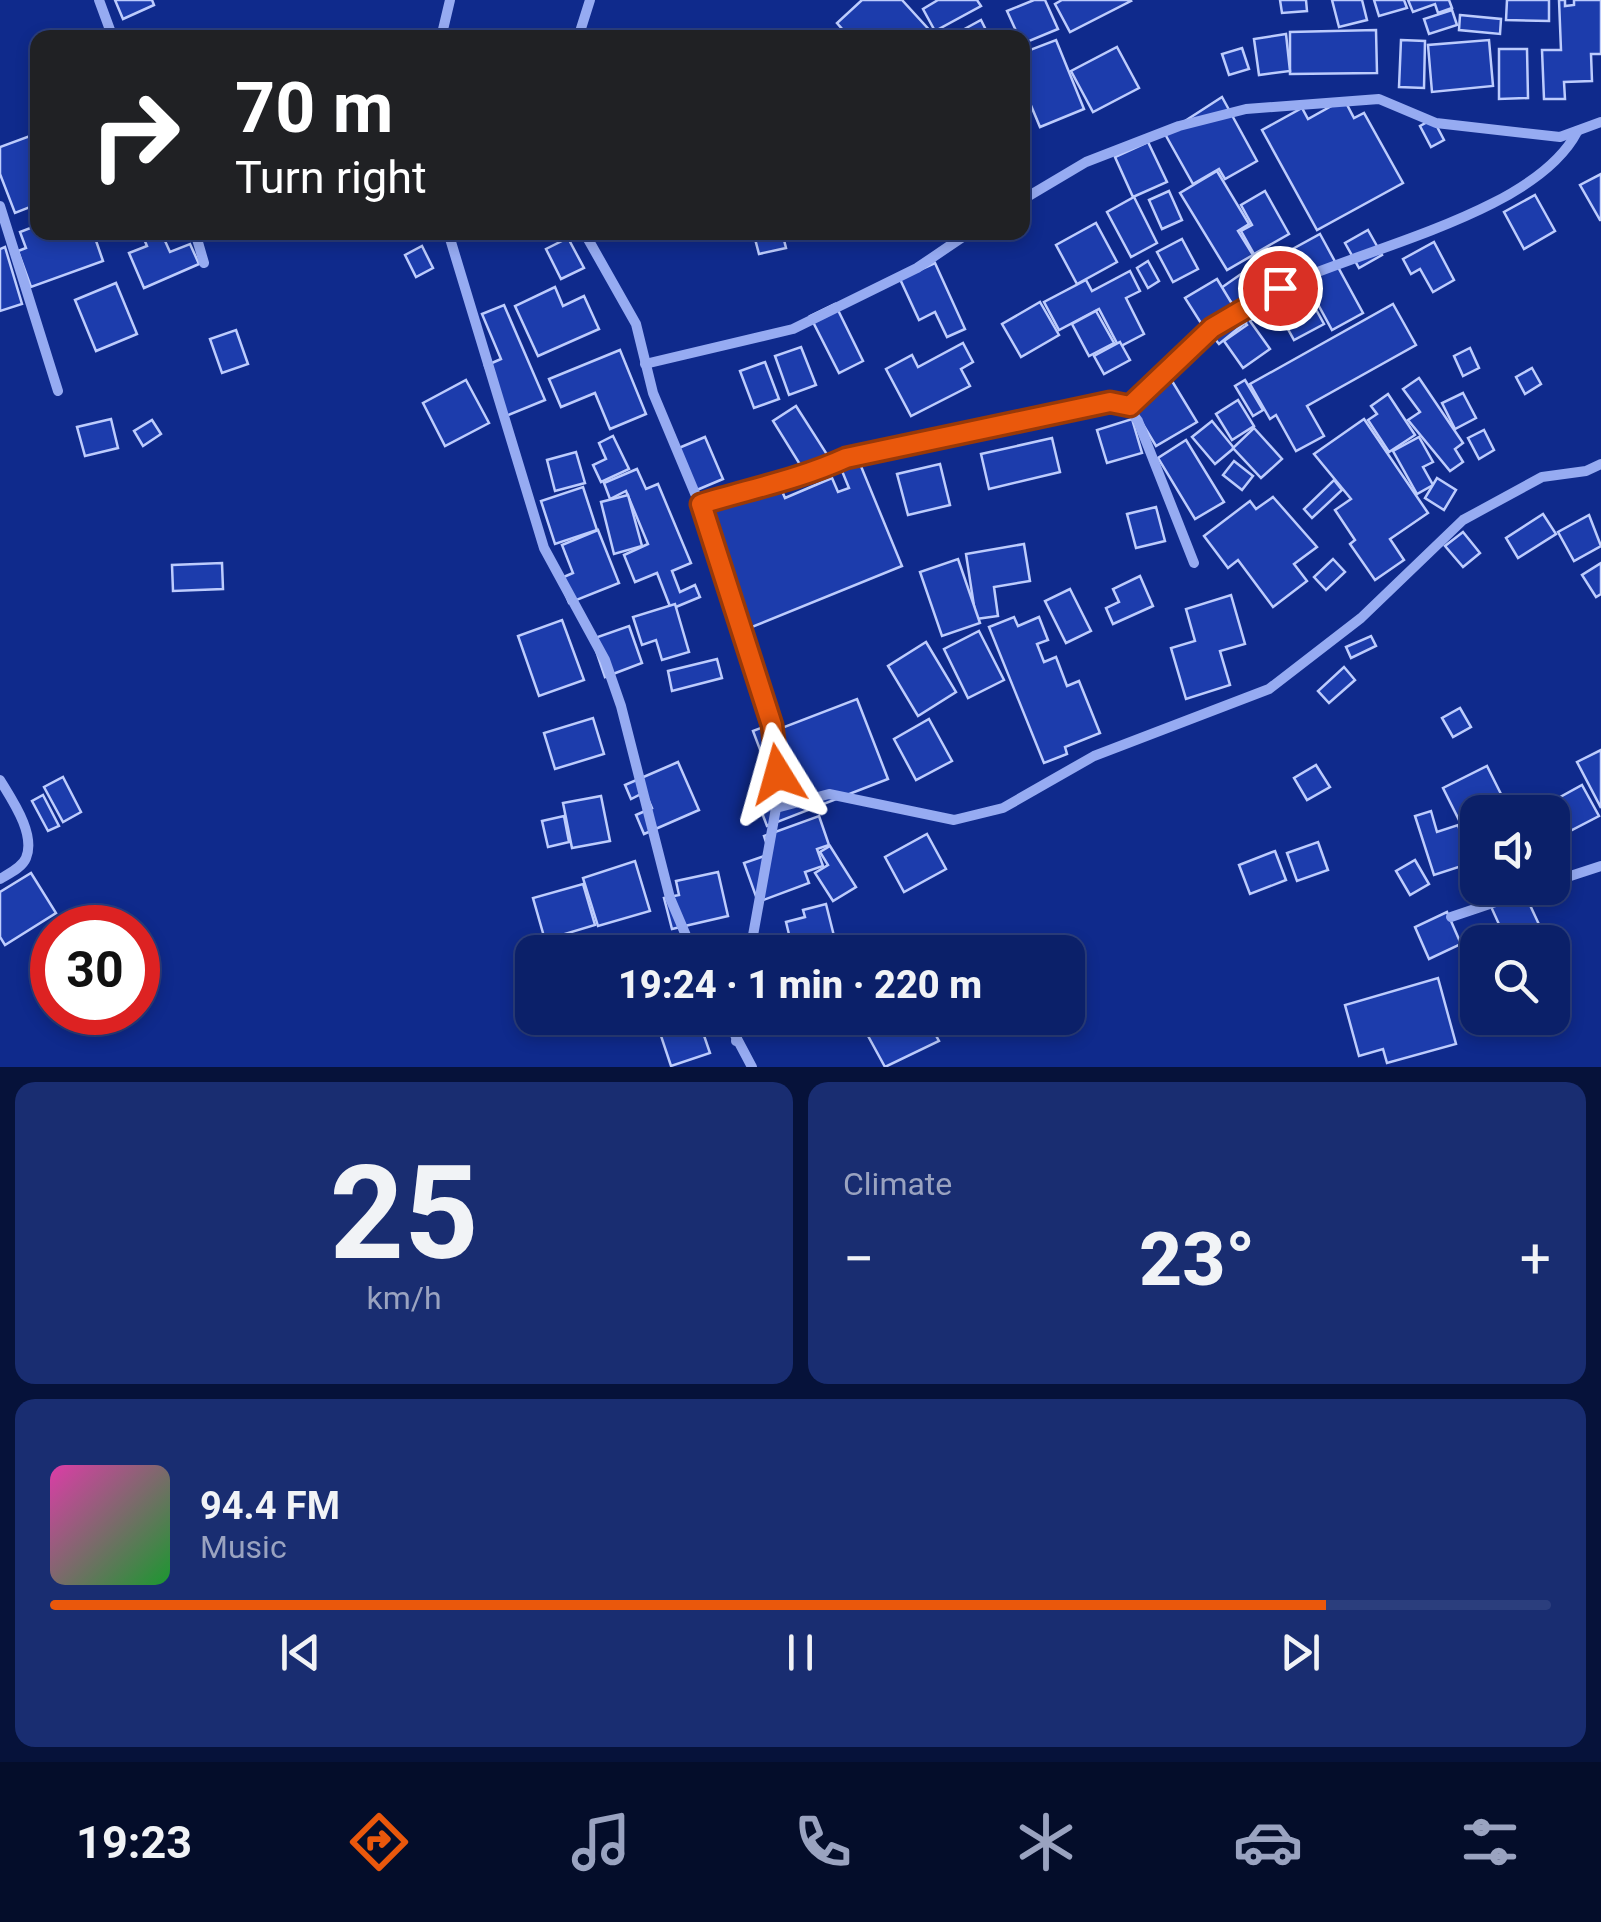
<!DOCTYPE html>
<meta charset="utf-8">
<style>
:root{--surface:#0b2069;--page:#192d71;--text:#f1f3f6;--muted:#9aa3c0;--line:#2b3e7d;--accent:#ea580c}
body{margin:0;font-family:Roboto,sans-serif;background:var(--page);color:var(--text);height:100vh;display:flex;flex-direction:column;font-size:38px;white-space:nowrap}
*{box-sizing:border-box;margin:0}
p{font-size:32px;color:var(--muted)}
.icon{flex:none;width:55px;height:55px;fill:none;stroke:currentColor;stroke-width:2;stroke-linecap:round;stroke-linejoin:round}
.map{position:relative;height:1067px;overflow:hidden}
.drawer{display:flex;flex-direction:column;gap:15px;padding:15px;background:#06123a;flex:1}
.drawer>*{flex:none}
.guide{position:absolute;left:30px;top:30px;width:1000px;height:210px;border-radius:20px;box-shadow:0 5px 15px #0003,0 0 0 2px var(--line);background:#202124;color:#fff;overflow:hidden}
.buttons{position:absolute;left:1460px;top:795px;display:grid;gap:20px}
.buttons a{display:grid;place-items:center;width:110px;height:110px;border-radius:20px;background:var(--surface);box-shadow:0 5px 15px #0003,0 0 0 2px var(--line);font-size:50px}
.speed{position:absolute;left:30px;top:905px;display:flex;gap:20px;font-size:50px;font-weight:700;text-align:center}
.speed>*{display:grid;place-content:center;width:130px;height:130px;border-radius:50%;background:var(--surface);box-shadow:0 5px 15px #0003,0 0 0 2px var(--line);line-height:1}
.speed .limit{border:15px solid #d22;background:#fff;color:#111}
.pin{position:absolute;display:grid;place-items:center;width:85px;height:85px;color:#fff;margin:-42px;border:5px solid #fff;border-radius:50%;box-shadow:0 2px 10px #0007}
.me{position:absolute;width:110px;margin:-55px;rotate:352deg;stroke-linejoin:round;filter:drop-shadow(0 0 8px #0008)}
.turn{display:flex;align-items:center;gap:35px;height:210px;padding:0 40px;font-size:45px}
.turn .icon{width:130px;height:130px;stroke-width:2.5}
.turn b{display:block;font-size:70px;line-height:85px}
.big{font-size:75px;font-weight:800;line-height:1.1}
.drawer .widget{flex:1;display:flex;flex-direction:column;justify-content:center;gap:15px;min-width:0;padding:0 35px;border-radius:20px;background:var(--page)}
.drawer .dial{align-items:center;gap:0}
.dial b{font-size:130px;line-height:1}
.song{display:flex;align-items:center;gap:30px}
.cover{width:120px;height:120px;border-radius:15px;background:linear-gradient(135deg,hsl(320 70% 55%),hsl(130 70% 35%))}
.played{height:10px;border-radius:5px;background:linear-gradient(90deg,var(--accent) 85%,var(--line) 85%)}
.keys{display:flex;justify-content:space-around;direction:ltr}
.heat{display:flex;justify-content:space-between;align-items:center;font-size:55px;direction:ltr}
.drawer .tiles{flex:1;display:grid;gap:15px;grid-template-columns:1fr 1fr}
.widget:last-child{grid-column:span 2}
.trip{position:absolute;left:515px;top:935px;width:570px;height:100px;border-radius:20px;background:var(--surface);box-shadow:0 5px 15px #0003,0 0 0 2px var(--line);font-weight:800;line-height:100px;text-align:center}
.tab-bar{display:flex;height:160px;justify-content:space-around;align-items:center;background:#040d2a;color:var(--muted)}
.tab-bar .icon{width:70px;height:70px}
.tab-bar .on{color:var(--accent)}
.tab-bar b{font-size:45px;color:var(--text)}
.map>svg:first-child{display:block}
.building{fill:#1c3cac;stroke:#bdccfd;stroke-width:2.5}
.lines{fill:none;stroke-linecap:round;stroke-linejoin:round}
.street{stroke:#96abf2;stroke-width:10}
.route-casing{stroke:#983908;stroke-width:25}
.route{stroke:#ea580c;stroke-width:18}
</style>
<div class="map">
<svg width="1601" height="1067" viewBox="0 0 1601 1067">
<rect width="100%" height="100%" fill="#0f2a8c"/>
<g class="building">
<polygon points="115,0 152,0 154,5 123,19"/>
<polygon points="862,0 902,0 933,34 929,38 850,38 837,23"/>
<polygon points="938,0 977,0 981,6 935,31 923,9"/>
<polygon points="1034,0 1045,0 1058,29 1022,44 1007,11"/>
<polygon points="1062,0 1130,0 1131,1 1070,32 1055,4"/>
<polygon points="1280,0 1306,0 1307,11 1282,13"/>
<polygon points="1332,0 1362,0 1367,20 1339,27"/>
<polygon points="1374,0 1404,0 1407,8 1379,16"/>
<polygon points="1408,0 1449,0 1452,8 1438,13 1435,4 1413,12"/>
<polygon points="1507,0 1549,0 1549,21 1506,20"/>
<polygon points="1559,0 1565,0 1565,6 1574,5 1574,0 1601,0 1601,54 1591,54 1592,81 1564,82 1565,99 1544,99 1542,50 1561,50"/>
<polygon points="1452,10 1457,25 1429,34 1424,19"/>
<polygon points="1460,15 1501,19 1500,34 1459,30"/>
<polygon points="981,20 990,38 948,38"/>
<polygon points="1376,30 1377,73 1290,74 1290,32"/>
<polygon points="1286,34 1290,71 1259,75 1254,39"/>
<polygon points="1056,40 1084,109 1040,127 1022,84 1022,53"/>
<polygon points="1401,40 1425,41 1424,88 1399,87"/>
<polygon points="1489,40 1493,86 1432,92 1428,45"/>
<polygon points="1117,47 1139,88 1093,112 1071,71"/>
<polygon points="1242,48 1249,69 1229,75 1222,54"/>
<polygon points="1499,49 1527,49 1528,98 1499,99"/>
<polygon points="1222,97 1257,161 1225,179 1219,169 1193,184 1165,134"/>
<polygon points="1344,99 1354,118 1364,113 1403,183 1317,230 1262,130 1302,108 1308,119"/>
<polygon points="1433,119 1444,140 1431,147 1420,126"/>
<polygon points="38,133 38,204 15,213 0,174 0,147"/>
<polygon points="1148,142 1167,182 1133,197 1115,157"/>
<polygon points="1217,171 1249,224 1238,231 1253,255 1227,270 1180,193"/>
<polygon points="1601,174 1601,220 1600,220 1580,185"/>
<polygon points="1169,191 1182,220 1162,229 1149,200"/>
<polygon points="1265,191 1289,234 1254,254 1241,231 1252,225 1241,205"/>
<polygon points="1535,195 1555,231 1524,249 1504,212"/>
<polygon points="1134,197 1157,243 1131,257 1107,212"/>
<polygon points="1096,223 1117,262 1077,284 1056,245"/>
<polygon points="38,225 38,232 93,232 103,261 31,287 18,251 26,248 20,232"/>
<polygon points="1368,230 1382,255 1359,268 1345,243"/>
<polygon points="141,232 161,232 170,252 190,244 199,264 144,288 129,253 147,246"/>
<polygon points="782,232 786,248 759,254 754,235"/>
<polygon points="1320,234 1363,313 1332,330 1289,251"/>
<polygon points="568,238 584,268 561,279 546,249"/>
<polygon points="1182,239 1198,269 1173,282 1157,252"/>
<polygon points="1434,242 1454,280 1433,292 1420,269 1411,274 1403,259"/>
<polygon points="422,246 433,268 416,277 405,255"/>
<polygon points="5,247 22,304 0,311 0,249"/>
<polygon points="1148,261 1159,281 1148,288 1137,268"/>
<polygon points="935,263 965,329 947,337 935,312 919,320 900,279"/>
<polygon points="1254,265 1279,301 1250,321 1270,349 1243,368 1224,341 1247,325 1221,288"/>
<polygon points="1130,271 1140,291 1126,298 1144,334 1119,347 1099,309 1059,330 1044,302 1086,280 1092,291"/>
<polygon points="1217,279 1237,312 1206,331 1185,298"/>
<polygon points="116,283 137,334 96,351 75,300"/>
<polygon points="1303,286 1324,324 1294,340 1273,302"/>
<polygon points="555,287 563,306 584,296 599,329 538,356 515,306"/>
<polygon points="1040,302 1059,335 1021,357 1002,324"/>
<polygon points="835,304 863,361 839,373 810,316"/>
<polygon points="1393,304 1416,345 1307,406 1324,436 1296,451 1276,415 1270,419 1250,384"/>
<polygon points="504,305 545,400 506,416 485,366 501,359 482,314"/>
<polygon points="1096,311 1114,343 1089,356 1072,324"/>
<polygon points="1238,312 1246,322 1219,344 1211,334"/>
<polygon points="236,330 248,364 222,373 210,339"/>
<polygon points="1120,342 1130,360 1104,374 1094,356"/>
<polygon points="963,343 973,362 961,369 970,386 911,416 886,369 912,355 918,367"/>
<polygon points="801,347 816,385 789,395 775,356"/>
<polygon points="1470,348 1479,368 1463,376 1454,356"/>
<polygon points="620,350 646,414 610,429 595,393 561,407 549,379"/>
<polygon points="765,362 779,399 754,408 740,371"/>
<polygon points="1532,368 1541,384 1525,394 1516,377"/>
<polygon points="1419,378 1463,443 1455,449 1463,462 1450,471 1408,420 1420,412 1403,389"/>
<polygon points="466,380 489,423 445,446 423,403"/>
<polygon points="1245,380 1263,410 1253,416 1235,386"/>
<polygon points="1172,381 1197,422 1156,446 1132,406"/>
<polygon points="1463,393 1476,418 1455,429 1442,403"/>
<polygon points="1388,394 1415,435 1389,452 1368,420 1377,414 1371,406"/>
<polygon points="1238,400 1254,426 1232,440 1216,414"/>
<polygon points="796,406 828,456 804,471 773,421"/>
<polygon points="111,419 118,448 85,456 77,427"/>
<polygon points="1132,419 1142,453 1107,463 1097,430"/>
<polygon points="1364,419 1428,513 1390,539 1404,560 1375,580 1350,544 1355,540 1335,510 1351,499 1314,454"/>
<polygon points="152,420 161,434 143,446 134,431"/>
<polygon points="1212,421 1234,448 1215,464 1192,437"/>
<polygon points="1254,428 1282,459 1261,478 1233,448"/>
<polygon points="1484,430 1494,450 1479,459 1468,438"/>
<polygon points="613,436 629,469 601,482 593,465 606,459 599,443"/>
<polygon points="705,437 723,479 692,492 674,450"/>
<polygon points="1419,437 1433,462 1423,467 1433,485 1417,494 1393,451"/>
<polygon points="1052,438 1060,472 989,489 981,454"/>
<polygon points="1186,440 1224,502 1195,519 1158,458"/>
<polygon points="576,452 585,483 555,491 547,460"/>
<polygon points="858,459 902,566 747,629 700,517 779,484 785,498 832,478 838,492 849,488 840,466"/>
<polygon points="1234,461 1253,476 1242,490 1223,475"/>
<polygon points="940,464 950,505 908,515 897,474"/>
<polygon points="637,469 646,489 658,484 691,563 672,571 680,592 695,585 700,597 671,609 657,573 635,582 624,555 648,544 626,491 610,499 604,483"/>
<polygon points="1437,478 1456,490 1444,510 1425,498"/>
<polygon points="1334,480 1342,490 1312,518 1304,509"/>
<polygon points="583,487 597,530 555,544 541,501"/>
<polygon points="628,495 642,546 614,554 601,502"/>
<polygon points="1273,497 1317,547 1294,564 1307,581 1273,607 1238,560 1228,568 1204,536 1250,501 1256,509"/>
<polygon points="1156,507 1165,541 1136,548 1127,514"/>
<polygon points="1543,514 1556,534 1518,558 1506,538"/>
<polygon points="1589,515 1601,546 1574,561 1558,532"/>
<polygon points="598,530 619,583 569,603 559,579 573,573 562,545"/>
<polygon points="1463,532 1480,553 1463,567 1445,546"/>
<polygon points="1024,544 1030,581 994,587 998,616 976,619 966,554"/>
<polygon points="958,559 980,623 942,636 920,572"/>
<polygon points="1333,559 1345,572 1326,590 1314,577"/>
<polygon points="222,563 223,589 173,591 172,565"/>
<polygon points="1601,563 1601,594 1596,597 1582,575"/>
<polygon points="1140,576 1153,606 1113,624 1106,608 1119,602 1113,589"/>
<polygon points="1070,589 1091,631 1066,643 1045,601"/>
<polygon points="1231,595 1245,644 1220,651 1230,685 1186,699 1171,648 1195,641 1186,609"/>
<polygon points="675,604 689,652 662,660 656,640 642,645 633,617"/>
<polygon points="1014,617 1018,626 1039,617 1048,640 1037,644 1044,662 1056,657 1067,686 1079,681 1100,733 1065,747 1067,754 1044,763 989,627"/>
<polygon points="562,620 584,680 539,696 518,636"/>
<polygon points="629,626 642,663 605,677 592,639"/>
<polygon points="979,631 1004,680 968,698 944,649"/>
<polygon points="1371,636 1376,646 1351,658 1346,647"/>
<polygon points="926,642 956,692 918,716 888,666"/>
<polygon points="717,659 722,678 672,691 668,671"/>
<polygon points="1344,667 1355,680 1329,703 1318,691"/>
<polygon points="857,699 888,779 767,826 759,805 778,797 753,731 779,721 782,728"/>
<polygon points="1460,708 1471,727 1453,737 1442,718"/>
<polygon points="593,718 604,754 555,769 544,733"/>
<polygon points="929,719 952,761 916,780 894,739"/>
<polygon points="1601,750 1601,808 1577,762"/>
<polygon points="678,762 699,810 644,834 636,815 652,808 645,792 631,799 625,785"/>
<polygon points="1316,765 1330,787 1307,800 1294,778"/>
<polygon points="1487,766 1507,806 1478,812 1478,821 1463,828 1443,788"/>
<polygon points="63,777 81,812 63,822 44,787"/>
<polygon points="1582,785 1599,816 1570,831 1553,801"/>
<polygon points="43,795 59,826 48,831 32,801"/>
<polygon points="601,796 610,841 572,848 563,803"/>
<polygon points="1431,811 1437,832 1458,825 1471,863 1434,875 1415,816"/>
<polygon points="564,816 569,842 548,847 542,821"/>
<polygon points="819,816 829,845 817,849 823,866 805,872 809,883 758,902 744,863 770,854 764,836"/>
<polygon points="1478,824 1478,850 1474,853 1462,833"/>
<polygon points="927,834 946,869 904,892 885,857"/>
<polygon points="1318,842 1328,870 1297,881 1287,853"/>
<polygon points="830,846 856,887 833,901 815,873 828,865 820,852"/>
<polygon points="1275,851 1286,880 1250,894 1239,865"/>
<polygon points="1415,860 1429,884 1410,895 1396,871"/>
<polygon points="635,861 650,911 598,926 583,878"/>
<polygon points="718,872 728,916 672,929 664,898 679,895 676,881"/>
<polygon points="31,873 56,913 5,945 0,937 0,892"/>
<polygon points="583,884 595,925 545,940 533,898"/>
<polygon points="1515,888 1522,888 1543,933 1521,942 1507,942 1488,900"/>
<polygon points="826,904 838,952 787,952 793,951 786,922 805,917 803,910"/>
<polygon points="1447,912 1461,944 1429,959 1415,927"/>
<polygon points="1438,978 1456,1044 1387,1063 1383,1049 1359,1056 1345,1005"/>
<polygon points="668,1018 698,1018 710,1053 671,1066 656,1021"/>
<polygon points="896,1018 926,1018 939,1041 885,1067 867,1034"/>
</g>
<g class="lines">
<g class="street">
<polyline points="99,0 113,38"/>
<polyline points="441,38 450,0"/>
<polyline points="578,38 590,0"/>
<polyline points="1022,200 1086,162 1179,126 1246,109 1379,99 1436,123 1560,137 1601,122"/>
<polyline points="0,206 58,391"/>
<polyline points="195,232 204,263"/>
<polyline points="448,232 544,548 605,660 621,706 670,898 693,952"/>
<polyline points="584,232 636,324 653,393 707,522 772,725 778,774 776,808 750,952"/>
<polyline points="645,364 793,329 917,268 970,232"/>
<path d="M1130,406C1168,369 1204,329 1251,302C1337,252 1531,220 1577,132"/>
<path d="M701,505C750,489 800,479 846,458L1124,402L1138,421L1194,563"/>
<path d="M0,780C12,800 36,834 26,858C22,868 8,874 0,879"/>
<polyline points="776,808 829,794 954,820 1003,808 1094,756 1269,689 1361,618 1463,520 1542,477 1586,471 1601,464"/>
<polyline points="1552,882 1601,866"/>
<polyline points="1451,917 1537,888"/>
<polyline points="726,1018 752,1067"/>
<polyline points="736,1041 740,1018"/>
</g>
</g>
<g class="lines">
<defs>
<path id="route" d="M778,774L772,725L701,504C750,489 800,479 846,458L1110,402L1130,406L1212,328L1280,288"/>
</defs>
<use href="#route" class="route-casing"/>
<use href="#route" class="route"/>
</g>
</svg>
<div class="buttons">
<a><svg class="icon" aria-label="sound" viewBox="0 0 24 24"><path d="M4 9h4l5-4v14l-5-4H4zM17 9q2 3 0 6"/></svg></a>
<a><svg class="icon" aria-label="search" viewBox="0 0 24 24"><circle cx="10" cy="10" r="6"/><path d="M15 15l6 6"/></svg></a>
</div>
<div class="speed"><div class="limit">30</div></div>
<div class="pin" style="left:1280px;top:288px;background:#d93025"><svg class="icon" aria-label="arrive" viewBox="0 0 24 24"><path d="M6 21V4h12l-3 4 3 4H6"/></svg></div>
<svg class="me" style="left:778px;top:774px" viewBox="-20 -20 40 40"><path d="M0-17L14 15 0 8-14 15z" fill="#ea580c" stroke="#fff" stroke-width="4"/></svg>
<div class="trip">19:24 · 1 min · 220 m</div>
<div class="guide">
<div class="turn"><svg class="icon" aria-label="right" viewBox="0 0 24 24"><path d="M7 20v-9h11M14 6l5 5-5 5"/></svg><div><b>70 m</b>Turn right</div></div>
</div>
</div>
<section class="drawer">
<div class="tiles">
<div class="widget dial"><b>25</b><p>km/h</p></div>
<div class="widget"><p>Climate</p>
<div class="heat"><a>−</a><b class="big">23°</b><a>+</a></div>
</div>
<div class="widget">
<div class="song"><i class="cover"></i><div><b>94.4 FM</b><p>Music</p></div></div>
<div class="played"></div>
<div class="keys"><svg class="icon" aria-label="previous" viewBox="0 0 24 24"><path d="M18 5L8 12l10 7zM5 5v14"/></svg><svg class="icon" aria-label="pause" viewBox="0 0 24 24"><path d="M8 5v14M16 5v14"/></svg><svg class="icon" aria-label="next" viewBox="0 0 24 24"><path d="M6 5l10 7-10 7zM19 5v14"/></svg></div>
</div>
</div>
</section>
<nav class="tab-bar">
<b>19:23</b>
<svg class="icon on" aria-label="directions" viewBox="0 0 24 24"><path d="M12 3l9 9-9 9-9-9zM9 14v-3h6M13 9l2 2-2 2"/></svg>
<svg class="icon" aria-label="music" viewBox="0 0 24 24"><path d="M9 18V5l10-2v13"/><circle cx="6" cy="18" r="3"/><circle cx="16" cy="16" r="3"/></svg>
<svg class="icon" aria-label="phone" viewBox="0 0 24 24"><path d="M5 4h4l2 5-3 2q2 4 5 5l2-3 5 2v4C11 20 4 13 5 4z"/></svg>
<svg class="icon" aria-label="climate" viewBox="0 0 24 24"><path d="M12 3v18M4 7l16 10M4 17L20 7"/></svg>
<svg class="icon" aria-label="car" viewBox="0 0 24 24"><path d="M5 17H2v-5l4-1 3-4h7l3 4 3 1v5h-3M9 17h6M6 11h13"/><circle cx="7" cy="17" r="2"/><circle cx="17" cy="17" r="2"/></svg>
<svg class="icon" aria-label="filters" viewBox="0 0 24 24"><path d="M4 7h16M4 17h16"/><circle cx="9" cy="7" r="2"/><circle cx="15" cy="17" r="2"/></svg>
</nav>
